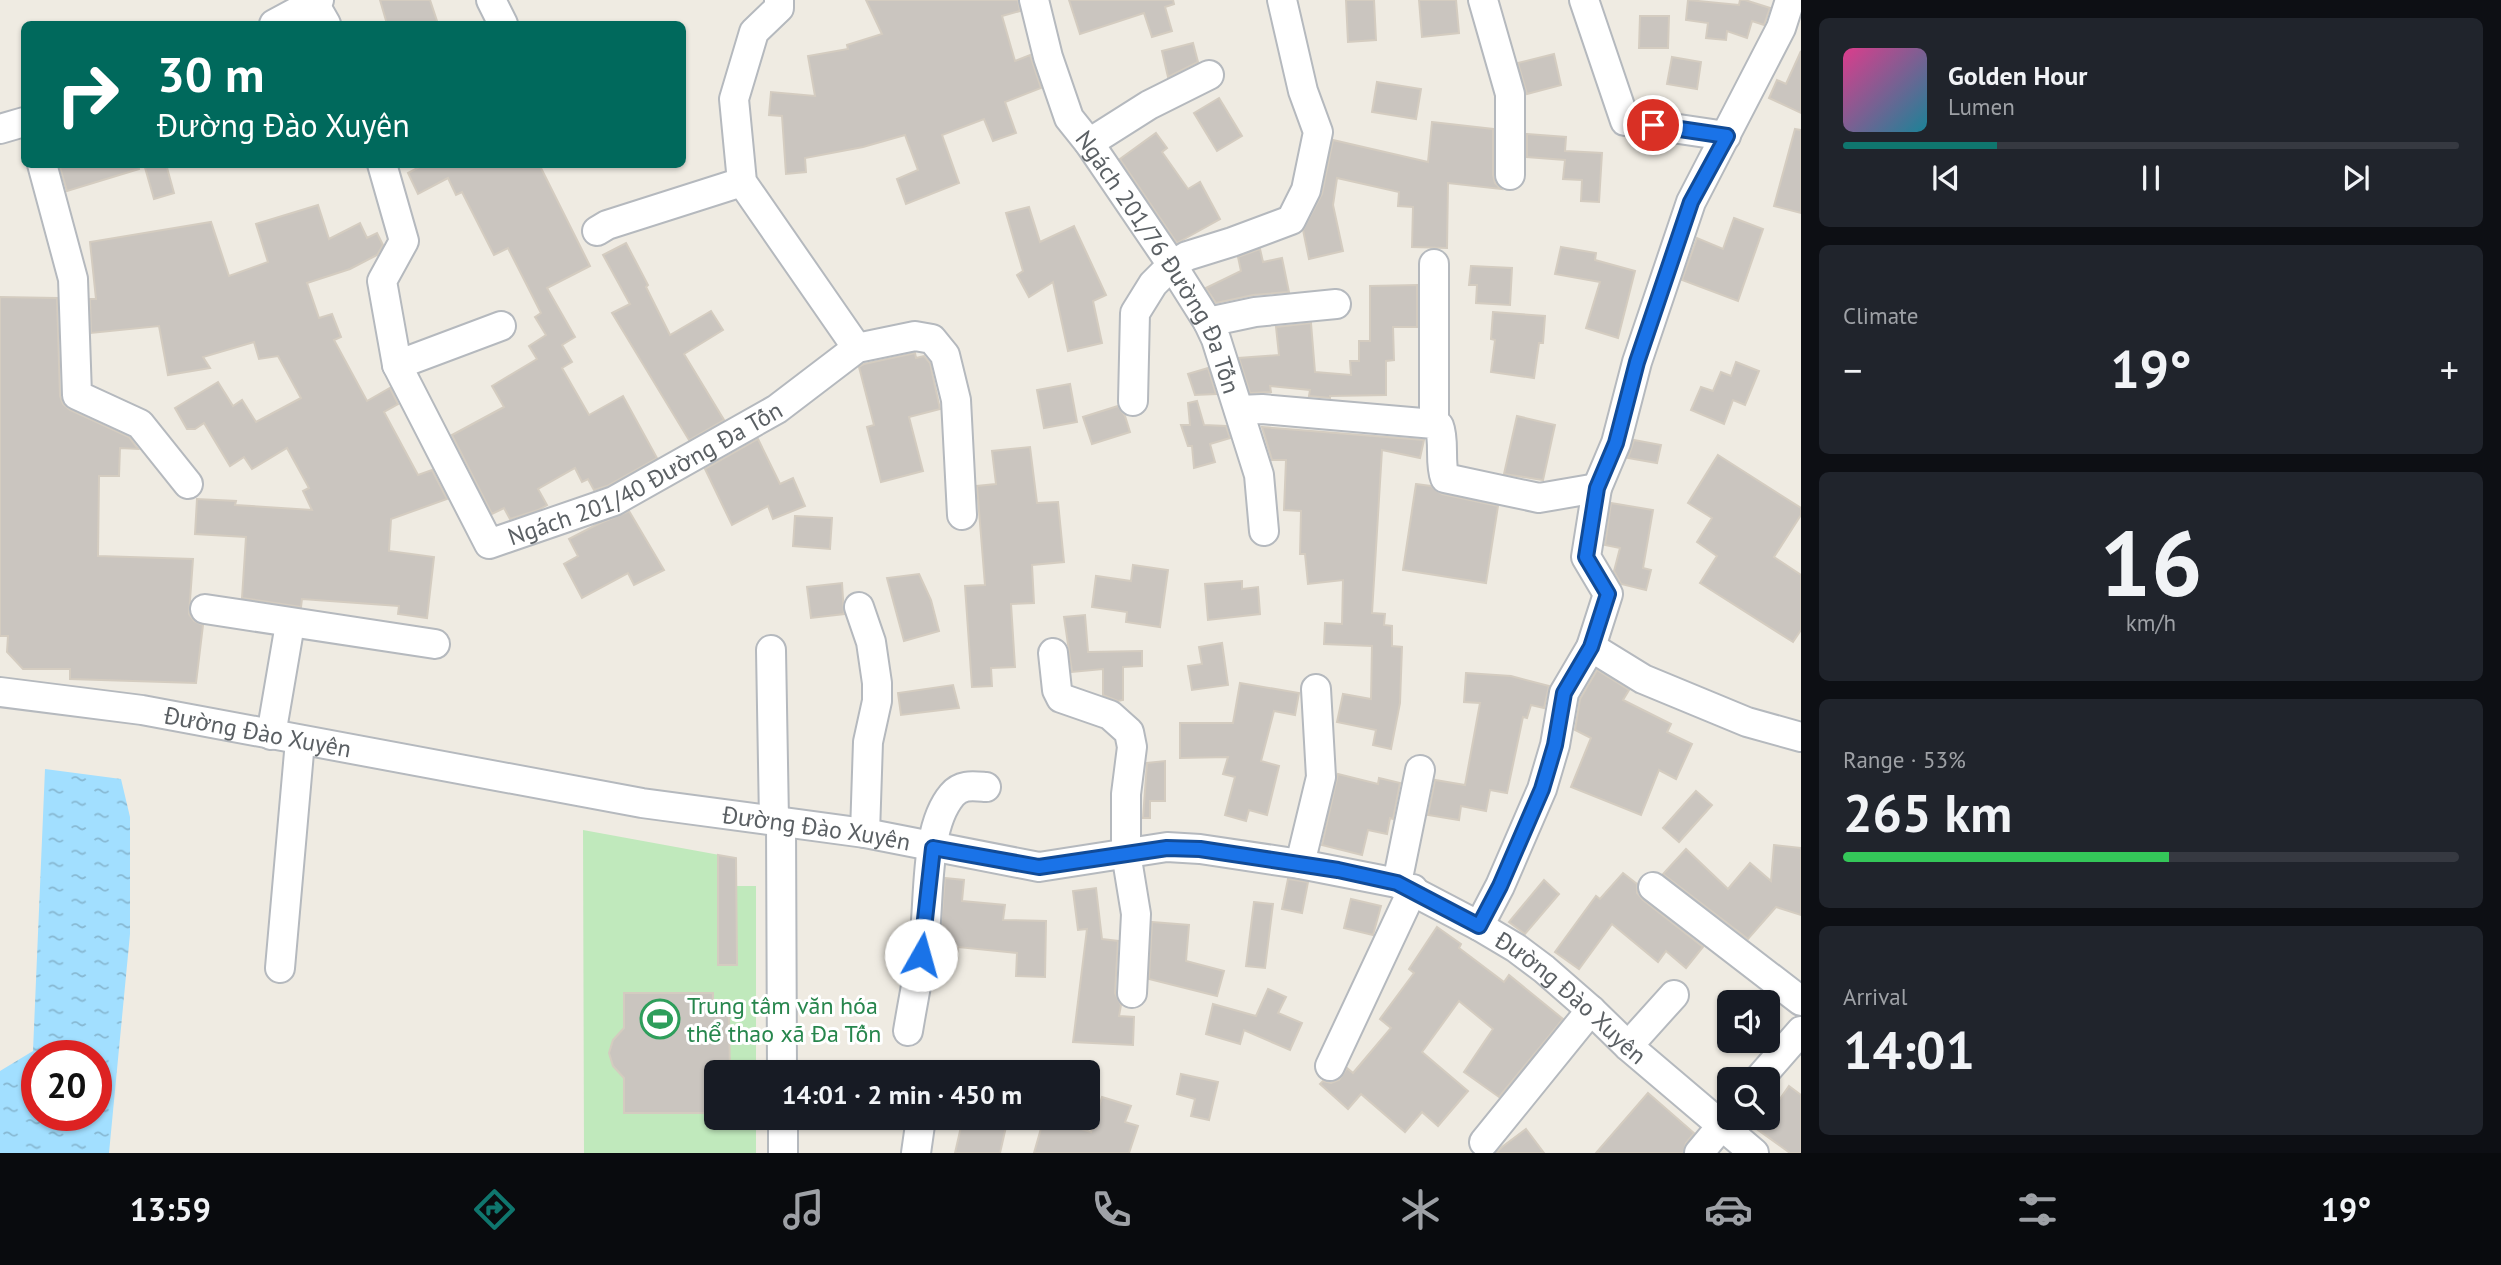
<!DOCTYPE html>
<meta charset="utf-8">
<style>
:root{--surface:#171b24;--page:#20242c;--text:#f1f3f6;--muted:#9ea1a6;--line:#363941;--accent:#0f766e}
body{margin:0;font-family:"PT Sans",sans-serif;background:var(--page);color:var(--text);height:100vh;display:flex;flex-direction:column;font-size:26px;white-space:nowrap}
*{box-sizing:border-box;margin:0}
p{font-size:23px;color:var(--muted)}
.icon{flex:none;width:38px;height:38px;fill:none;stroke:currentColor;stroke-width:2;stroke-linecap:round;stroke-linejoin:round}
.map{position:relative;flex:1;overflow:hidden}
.sheet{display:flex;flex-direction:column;gap:18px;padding:18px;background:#0d0f14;width:700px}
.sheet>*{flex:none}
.hud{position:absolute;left:21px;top:21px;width:665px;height:147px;border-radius:10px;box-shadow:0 2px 5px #0004;background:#00695c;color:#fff;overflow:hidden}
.tools{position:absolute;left:1717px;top:990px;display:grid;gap:14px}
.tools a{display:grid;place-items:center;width:63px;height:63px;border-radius:10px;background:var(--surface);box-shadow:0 2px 5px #0004;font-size:35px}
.speed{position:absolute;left:21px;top:1040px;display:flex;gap:14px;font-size:35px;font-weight:700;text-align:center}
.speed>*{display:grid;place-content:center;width:91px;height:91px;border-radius:50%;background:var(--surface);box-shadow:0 2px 5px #0004;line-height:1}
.speed .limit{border:10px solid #d22;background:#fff;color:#111}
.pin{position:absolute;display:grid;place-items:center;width:60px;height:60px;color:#fff;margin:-30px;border:4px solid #fff;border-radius:50%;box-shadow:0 2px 7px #0007}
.me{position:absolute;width:77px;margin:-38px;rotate:7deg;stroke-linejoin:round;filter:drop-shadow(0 0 5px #0008)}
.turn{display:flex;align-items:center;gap:24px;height:147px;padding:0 21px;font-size:32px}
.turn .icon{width:91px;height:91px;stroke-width:2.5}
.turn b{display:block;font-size:49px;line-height:60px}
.big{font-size:52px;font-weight:800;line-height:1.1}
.sheet .tile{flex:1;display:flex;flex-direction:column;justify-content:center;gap:10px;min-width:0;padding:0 24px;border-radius:10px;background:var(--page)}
.sheet .dial{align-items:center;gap:0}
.dial b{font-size:91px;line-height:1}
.song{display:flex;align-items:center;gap:21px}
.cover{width:84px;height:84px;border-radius:10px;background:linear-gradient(135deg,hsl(330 70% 55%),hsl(190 70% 35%))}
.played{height:7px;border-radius:4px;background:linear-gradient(90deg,var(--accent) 25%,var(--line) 25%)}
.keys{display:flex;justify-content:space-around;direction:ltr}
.heat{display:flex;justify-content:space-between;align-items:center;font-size:38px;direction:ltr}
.charge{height:10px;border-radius:5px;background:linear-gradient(90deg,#34c759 53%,var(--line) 0)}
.trip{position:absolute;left:704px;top:1060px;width:396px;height:70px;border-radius:10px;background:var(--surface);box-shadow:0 2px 5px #0004;font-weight:800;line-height:70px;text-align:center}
.dock{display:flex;height:112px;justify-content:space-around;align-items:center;background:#090b0e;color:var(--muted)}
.dock .icon{width:49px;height:49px}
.dock .on{color:var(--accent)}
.dock b{font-size:32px;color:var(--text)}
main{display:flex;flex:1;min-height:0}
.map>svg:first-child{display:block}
.green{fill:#c0e9bc}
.water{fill:url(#water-ripples);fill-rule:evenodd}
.building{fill:#cac5bf;stroke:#d4ccc0;stroke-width:2}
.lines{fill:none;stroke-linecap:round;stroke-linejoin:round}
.minor-casing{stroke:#b5b9be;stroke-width:32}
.minor{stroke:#fff;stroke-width:28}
.route-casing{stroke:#114b97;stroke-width:18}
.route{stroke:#1a73e8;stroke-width:12}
.labels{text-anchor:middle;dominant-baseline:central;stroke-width:6;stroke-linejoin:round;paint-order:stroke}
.street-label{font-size:24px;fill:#5b6064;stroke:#fff}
.leisure-label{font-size:24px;fill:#27864d;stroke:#fff;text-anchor:start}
</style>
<main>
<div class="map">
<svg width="1801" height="1153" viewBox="0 0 1801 1153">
<defs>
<pattern id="water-ripples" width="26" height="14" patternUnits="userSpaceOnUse" patternTransform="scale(1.75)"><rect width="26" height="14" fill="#a2dfff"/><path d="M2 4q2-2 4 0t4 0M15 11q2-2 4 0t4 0" fill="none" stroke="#87b8d2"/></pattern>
</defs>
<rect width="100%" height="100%" fill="#efebe2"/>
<polygon class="green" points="583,830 736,858 737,886 756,886 756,1073 716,1073 716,1118 756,1118 756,1153 584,1153"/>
<path class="water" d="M45,769L121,779L130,817V934L109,1153H0V1071L33,1051ZM37,1055H96V1115H37Z"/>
<g class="building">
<polygon points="380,0 430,0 438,24 387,24"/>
<polygon points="866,0 1018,0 1020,11 1002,16 1015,61 1030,55 1041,88 1005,102 1016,133 993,141 984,119 942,135 959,183 906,204 897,179 918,170 905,135 863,147 805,158 806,172 786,174 782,116 769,115 771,92 815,96 808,56 848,49 847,45 882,34"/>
<polygon points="1069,0 1173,0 1174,4 1165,7 1172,31 1152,37 1144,13 1080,34"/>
<polygon points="1346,0 1374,0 1376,40 1348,42"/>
<polygon points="1419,0 1456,0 1459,33 1422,37"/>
<polygon points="1688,0 1739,5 1740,0 1745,0 1770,8 1764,25 1752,21 1747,38 1727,31 1726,40 1706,38 1708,23 1686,20"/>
<polygon points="1640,16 1669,16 1668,48 1639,48"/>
<polygon points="1193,43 1198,62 1168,77 1162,51"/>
<polygon points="1801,51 1801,113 1769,98 1777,80 1786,84"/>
<polygon points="1554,54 1561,85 1527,94 1518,63"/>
<polygon points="1672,57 1701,62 1697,89 1667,84"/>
<polygon points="1377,82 1421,89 1416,119 1372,112"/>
<polygon points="1219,98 1242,136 1217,151 1194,113"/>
<polygon points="1432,122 1493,129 1493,175 1495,183 1501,189 1448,183 1447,248 1412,247 1413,207 1398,206 1399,192 1337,178 1333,205 1343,251 1309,259 1303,230 1322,194 1333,140 1428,162"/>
<polygon points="1795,129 1801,130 1801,213 1774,206"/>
<polygon points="1156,133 1167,148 1162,152 1188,189 1200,182 1220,219 1177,243 1120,159"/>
<polygon points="1527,134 1566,137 1565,151 1602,153 1599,202 1581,201 1582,180 1563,179 1565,160 1527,157"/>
<polygon points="59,164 138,164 139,169 67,191"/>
<polygon points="144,164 166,164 174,193 154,199"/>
<polygon points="425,164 539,164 590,266 547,288 575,337 562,345 572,362 562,368 589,415 623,396 657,458 607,486 594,490 588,479 582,482 575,468 538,489 547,505 538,510 510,519 504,508 492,514 452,435 504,407 492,386 537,359 529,346 546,335 535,317 541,313 508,248 494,255 462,192 456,195 448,178 418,194 408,173"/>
<polygon points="318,205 329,239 360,223 367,238 377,233 383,245 377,255 350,269 307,283 319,318 332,314 341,337 334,340 367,401 390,388 398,404 384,412 418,475 432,470 447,499 391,519 389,551 434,557 427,618 398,614 399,606 302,599 301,607 242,598 246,537 195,534 197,499 236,501 235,505 312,510 303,491 309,488 287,448 252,469 244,457 230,466 204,423 195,429 187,429 175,408 218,382 233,406 242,400 256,422 301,398 278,356 259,359 254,342 203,357 210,368 168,375 159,326 91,333 90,299 96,299 90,242 211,222 229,276 268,262 256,224"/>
<polygon points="1029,207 1040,242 1074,226 1106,295 1093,301 1102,343 1068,351 1053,282 1029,297 1017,275 1023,271 1006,213"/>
<polygon points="1734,218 1763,229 1738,301 1682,280 1697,238 1723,249"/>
<polygon points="626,243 648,285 646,287 670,335 711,311 723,330 684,354 724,420 689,440 612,313 630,304 603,255"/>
<polygon points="1561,247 1596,253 1595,260 1635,271 1618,338 1586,328 1600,282 1555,274"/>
<polygon points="1260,249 1263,262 1282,258 1289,292 1253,295 1216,303 1206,288 1241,271 1238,257"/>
<polygon points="1471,266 1512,268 1510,305 1476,303 1477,285 1469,285"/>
<polygon points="1417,285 1417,327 1393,327 1394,360 1386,361 1386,395 1330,396 1330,398 1309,396 1310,390 1270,386 1271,392 1250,393 1239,358 1279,355 1276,327 1311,323 1315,372 1351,375 1350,361 1359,361 1359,341 1370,341 1370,286"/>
<polygon points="0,297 57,298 60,396 63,404 70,410 129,437 138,449 120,448 119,476 99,476 98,556 193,559 189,614 194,621 203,625 196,683 70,679 70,669 23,669 7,652 8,636 0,636"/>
<polygon points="1493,312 1545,316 1543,343 1539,343 1534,378 1491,372 1495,340 1491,339"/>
<polygon points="915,353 916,358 924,356 930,363 940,409 909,417 923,471 881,482 867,427 874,425 859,367 864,364"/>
<polygon points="1736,362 1759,371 1745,405 1733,400 1724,424 1691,410 1701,387 1713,391 1721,372 1731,376"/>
<polygon points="1208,368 1216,394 1195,395 1188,374"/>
<polygon points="1070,384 1077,422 1044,428 1037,390"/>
<polygon points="1197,401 1204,425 1226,426 1230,438 1210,444 1215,462 1194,468 1192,446 1188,446 1181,425 1190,425 1188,403"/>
<polygon points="1118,406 1125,416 1130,432 1092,444 1083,417"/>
<polygon points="1517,416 1555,425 1543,480 1504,474"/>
<polygon points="1262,427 1424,440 1420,458 1382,450 1372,613 1385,614 1384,625 1392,626 1392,646 1402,647 1400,703 1391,749 1373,745 1376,730 1337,722 1343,694 1371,699 1372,646 1324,644 1325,623 1342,624 1343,580 1308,584 1305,554 1300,554 1301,511 1284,510 1286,460 1272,460"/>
<polygon points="758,439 780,484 793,478 805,506 773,519 768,506 732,525 705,469"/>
<polygon points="1634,440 1661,445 1657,463 1628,458"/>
<polygon points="1030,447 1037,503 1058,502 1064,562 1032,565 1034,603 1011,604 1015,667 991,668 992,686 972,687 965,586 985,585 977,486 996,484 992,451"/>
<polygon points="1718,455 1801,508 1801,515 1774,557 1801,575 1801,630 1793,642 1700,583 1717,556 1697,542 1712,518 1688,503"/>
<polygon points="1416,484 1431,486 1442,494 1498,506 1486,583 1403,570"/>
<polygon points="1611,503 1653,510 1643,568 1651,570 1646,590 1621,584 1614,571 1620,548 1605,545"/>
<polygon points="629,511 664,570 634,585 628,573 582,598 564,564 578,556 569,539 596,525"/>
<polygon points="795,516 832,518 830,549 793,546"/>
<polygon points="1133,565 1168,570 1160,627 1126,622 1127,612 1092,607 1096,576 1131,581"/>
<polygon points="919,574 931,600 939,631 904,641 887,578"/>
<polygon points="1242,581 1242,589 1258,587 1260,614 1208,620 1205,584"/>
<polygon points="842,583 844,614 811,618 807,587"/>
<polygon points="1085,615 1088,652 1142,651 1142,666 1123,667 1123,700 1118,701 1103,695 1103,669 1072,672 1064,617"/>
<polygon points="1222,643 1228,685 1192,690 1188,666 1202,664 1199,647"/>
<polygon points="1597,670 1629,690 1623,700 1671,724 1667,732 1692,744 1676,779 1659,770 1641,815 1571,787 1591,738 1575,730 1580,699"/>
<polygon points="1466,673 1511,676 1549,686 1544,708 1531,705 1527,718 1523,717 1507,793 1490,790 1486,811 1461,806 1459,820 1428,815 1435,780 1465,785 1480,703 1464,702"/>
<polygon points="1240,683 1299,693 1295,715 1274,711 1261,761 1279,766 1267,815 1249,810 1246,821 1225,815 1235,777 1223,774 1228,757 1180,758 1180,723 1233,723"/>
<polygon points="953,685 959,708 901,715 898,693"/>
<polygon points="1165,761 1165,801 1150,801 1150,818 1143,818 1147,763"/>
<polygon points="1338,774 1378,784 1379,778 1400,783 1393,819 1390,818 1387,834 1368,830 1362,855 1322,845"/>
<polygon points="1696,791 1712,805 1679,842 1663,828"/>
<polygon points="1774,845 1801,848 1801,915 1776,907 1748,939 1663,874 1686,849 1728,889 1750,863 1771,881"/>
<polygon points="718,855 736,858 737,965 718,965"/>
<polygon points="1623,873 1637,884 1637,893 1643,900 1703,947 1686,968 1666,951 1658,962 1612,924 1579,969 1555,952 1596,896 1600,899"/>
<polygon points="945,878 964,880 962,901 1005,905 1003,920 1046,921 1045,977 1016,976 1017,953 958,947 956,961 938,960"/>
<polygon points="1288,879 1308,882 1302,913 1282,909"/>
<polygon points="1544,880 1559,894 1525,934 1509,922"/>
<polygon points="1096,888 1102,939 1118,941 1115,993 1121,1005 1119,1016 1134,1017 1133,1045 1073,1042 1087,929 1078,930 1073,891"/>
<polygon points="1351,899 1381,906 1373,935 1344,928"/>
<polygon points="1254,902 1273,904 1265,968 1246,966"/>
<polygon points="1152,922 1189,925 1186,961 1224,971 1217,996 1149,979"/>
<polygon points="1437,927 1461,944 1459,948 1504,982 1509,975 1563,1019 1499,1097 1464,1072 1493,1029 1459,1001 1422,1052 1468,1091 1438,1126 1422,1112 1405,1132 1361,1094 1348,1109 1320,1084 1323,1081 1331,1083 1339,1080 1347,1068 1353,1073 1391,1028 1380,1019 1414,973 1409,969"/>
<polygon points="1268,989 1286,997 1278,1013 1302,1023 1290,1050 1244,1030 1240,1044 1206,1034 1213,1004 1256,1016"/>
<polygon points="624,993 713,993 713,1014 729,1014 730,1073 716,1073 713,1113 624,1113 624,1078 613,1066 609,1053 613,1040 624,1028"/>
<polygon points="1181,1074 1218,1082 1209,1120 1191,1116 1195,1099 1177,1094"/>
<polygon points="1789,1086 1801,1095 1801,1153 1790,1153 1758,1130"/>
<polygon points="1648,1093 1694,1133 1686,1143 1683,1153 1596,1153"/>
<polygon points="1102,1097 1131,1106 1125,1122 1138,1126 1129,1153 1034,1153 1044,1118 1091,1132"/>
<polygon points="963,1118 1008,1118 1000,1153 955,1153"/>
<polygon points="1526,1129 1544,1153 1496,1153 1502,1147"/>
</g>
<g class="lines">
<defs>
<g id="minor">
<polyline points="491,0 503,24"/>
<polyline points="779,0 779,8 754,32 734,99 742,182 857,348"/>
<path id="s1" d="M1034,0L1048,57L1069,118L1089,143L1172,265L1208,322L1216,339L1259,475L1264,531"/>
<polyline points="1483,0 1510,94 1510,175"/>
<polyline points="1584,0 1625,121 1726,136"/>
<polyline points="314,3 326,24"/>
<polyline points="274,24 319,0"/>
<polyline points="0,129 24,122"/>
<polyline points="1089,143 1149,105 1209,75"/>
<polyline points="42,164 73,279 77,395 140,424 188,484"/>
<path id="s2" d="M382,164L404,241L382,281L397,365L489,544L614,501L777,409L857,348L915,336L932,339L945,355L956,400L962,515"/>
<polyline points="597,231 607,225 742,182"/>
<polyline points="1434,264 1434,424"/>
<polyline points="1208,322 1255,312 1336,304"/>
<polyline points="397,365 501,326"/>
<polyline points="1133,401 1135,313 1153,284 1172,265 1187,256 1232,242 1291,220 1306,190 1318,132 1303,91 1282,0"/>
<path d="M1239,410L1262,409L1434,424L1439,426C1445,441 1439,462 1445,478L1539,498L1597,488"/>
<polyline points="859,607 871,642 877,683 877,701 868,742 865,833"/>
<polyline points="205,609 435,644"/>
<polyline points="1591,647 1643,679 1747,722 1801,737"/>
<polyline points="771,650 774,820"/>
<polyline points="1053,653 1057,690 1061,698 1110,715 1129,732 1132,747 1126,794 1126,853 1136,914 1132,993"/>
<path id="s3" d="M0,692L142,710L642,803L865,833L1039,867L1167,847L1200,849L1300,864L1397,883L1479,926L1516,948L1544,969L1591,1010L1628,1046L1754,1153"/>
<polyline points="271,735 290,624"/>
<polyline points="781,821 782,1073"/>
<polyline points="1300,864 1321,777 1316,689"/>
<polyline points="1397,883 1420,770"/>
<polyline points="1653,887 1801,1001"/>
<polyline points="1479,926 1500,886 1542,789 1555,745 1564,693 1591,647 1608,594 1586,557 1597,488 1616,443 1637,362 1691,202 1781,28 1790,0"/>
<polyline points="280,968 300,741"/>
<path d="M908,1031C913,1001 919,971 924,941C930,899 924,828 952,795C961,784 973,786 986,787"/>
<polyline points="1628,1046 1674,995"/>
<polyline points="1330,1066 1413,889"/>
<polyline points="1758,1080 1801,1031"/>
<polyline points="783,1118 783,1153"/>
<polyline points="1484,1142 1591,1010"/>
<polyline points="916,1153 921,1118"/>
<polyline points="1699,1153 1729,1117"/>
</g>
</defs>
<use href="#minor" class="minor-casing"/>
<use href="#minor" class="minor"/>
</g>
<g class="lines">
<defs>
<polyline id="route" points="921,955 933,848 1039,867 1167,848 1200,849 1338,870 1397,883 1479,926 1500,886 1542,789 1555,745 1564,693 1591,647 1608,594 1586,557 1597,488 1616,443 1637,362 1691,202 1727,136 1653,125"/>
</defs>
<use href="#route" class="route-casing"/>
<use href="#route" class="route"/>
</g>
<defs>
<symbol id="stadium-ring" viewBox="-11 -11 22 22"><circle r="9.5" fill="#fff" stroke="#2e9e5b" stroke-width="1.5"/><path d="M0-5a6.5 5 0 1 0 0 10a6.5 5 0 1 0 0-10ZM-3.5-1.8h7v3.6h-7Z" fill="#2e9e5b"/></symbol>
</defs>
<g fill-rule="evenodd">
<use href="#stadium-ring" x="638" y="997" width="44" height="44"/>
</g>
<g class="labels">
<g class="street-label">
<text stroke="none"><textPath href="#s1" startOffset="294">Ngách 201/76 Đường Đa Tốn</textPath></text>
<text stroke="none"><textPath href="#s2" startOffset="584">Ngách 201/40 Đường Đa Tốn</textPath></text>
<text stroke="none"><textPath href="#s3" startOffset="261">Đường Đào Xuyên</textPath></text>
<text stroke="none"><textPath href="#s3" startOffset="828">Đường Đào Xuyên</textPath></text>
<text stroke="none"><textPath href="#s3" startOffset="1626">Đường Đào Xuyên</textPath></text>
</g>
<g class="leisure-label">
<text x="687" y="1005">Trung tâm văn hóa<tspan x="687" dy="28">thể thao xã Đa Tốn</tspan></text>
</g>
</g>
</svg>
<div class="tools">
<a><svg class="icon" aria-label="sound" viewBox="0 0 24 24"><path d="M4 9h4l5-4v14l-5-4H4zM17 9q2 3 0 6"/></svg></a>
<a><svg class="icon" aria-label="search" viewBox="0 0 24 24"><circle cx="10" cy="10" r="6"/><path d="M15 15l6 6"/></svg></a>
</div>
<div class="speed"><div class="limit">20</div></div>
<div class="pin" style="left:1653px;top:125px;background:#d93025"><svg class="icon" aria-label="arrive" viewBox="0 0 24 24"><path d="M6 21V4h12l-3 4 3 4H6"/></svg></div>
<svg class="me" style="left:921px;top:955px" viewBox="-20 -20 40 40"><circle r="19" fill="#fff"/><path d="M0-13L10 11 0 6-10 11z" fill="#1a73e8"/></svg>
<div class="trip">14:01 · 2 min · 450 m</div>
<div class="hud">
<div class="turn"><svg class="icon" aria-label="right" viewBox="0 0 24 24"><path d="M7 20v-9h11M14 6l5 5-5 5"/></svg><div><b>30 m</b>Đường Đào Xuyên</div></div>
</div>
</div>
<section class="sheet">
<div class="tile">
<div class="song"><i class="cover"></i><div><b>Golden Hour</b><p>Lumen</p></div></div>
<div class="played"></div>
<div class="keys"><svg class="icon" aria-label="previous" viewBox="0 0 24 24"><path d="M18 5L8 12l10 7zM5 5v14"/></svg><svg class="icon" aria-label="pause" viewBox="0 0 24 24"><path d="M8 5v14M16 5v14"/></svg><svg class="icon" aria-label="next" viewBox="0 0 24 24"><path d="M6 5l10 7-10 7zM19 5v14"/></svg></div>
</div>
<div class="tile"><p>Climate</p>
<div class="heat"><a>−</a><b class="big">19°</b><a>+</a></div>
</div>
<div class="tile dial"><b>16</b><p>km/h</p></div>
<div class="tile"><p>Range · 53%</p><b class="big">265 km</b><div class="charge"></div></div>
<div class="tile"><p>Arrival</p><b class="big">14:01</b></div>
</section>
</main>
<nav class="dock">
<b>13:59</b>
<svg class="icon on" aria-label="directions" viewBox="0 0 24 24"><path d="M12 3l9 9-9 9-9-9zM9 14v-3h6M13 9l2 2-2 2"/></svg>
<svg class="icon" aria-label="music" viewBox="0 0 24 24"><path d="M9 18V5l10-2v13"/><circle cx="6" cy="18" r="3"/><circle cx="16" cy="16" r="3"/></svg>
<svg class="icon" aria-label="phone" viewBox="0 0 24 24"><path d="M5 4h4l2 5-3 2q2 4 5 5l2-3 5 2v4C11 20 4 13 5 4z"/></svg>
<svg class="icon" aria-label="climate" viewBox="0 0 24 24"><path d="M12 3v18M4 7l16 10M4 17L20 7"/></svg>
<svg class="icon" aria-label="car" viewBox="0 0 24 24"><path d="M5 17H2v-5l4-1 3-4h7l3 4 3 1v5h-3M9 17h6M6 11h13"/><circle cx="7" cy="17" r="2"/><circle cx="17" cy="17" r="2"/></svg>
<svg class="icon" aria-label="filters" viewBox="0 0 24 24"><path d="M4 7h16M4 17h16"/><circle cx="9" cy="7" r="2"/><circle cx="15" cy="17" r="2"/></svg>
<b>19°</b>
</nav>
